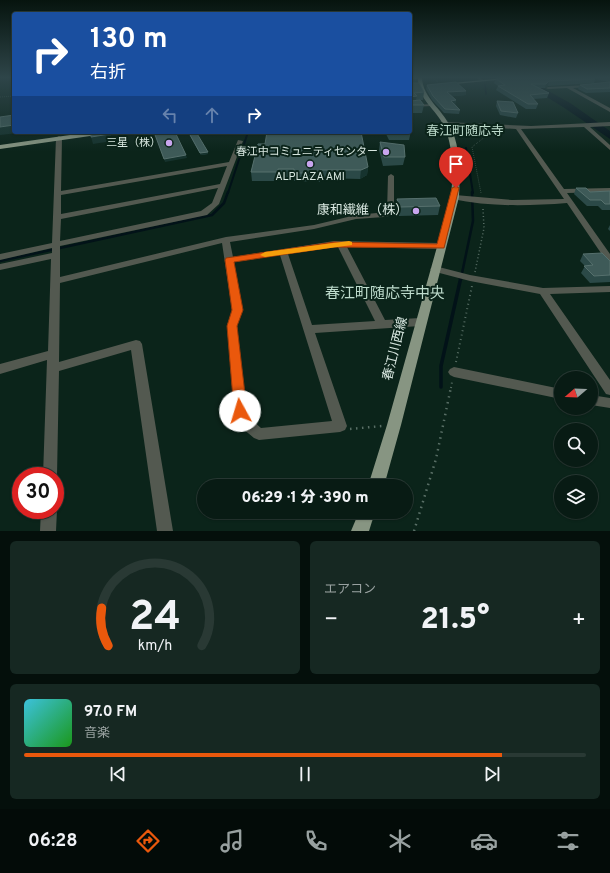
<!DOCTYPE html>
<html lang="ja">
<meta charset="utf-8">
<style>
:root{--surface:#081b14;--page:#162822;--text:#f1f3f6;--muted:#98a1a0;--line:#293934;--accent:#ea580c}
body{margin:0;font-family:Overpass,"Noto Sans JP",sans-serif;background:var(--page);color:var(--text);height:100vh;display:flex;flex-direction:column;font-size:15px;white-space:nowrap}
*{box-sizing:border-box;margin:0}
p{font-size:13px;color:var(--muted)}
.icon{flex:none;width:22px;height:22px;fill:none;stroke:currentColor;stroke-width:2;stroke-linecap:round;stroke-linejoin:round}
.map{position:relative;height:531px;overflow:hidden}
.drawer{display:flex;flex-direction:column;gap:10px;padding:10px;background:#040f0b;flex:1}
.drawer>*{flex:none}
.guide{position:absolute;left:12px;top:12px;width:400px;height:122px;border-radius:4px;box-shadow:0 1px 3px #0004,0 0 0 1px var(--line);background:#1a4fa0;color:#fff;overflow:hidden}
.needle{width:26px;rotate:251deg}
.buttons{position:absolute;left:554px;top:371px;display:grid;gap:8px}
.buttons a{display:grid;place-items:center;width:44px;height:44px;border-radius:50%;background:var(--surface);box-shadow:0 1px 3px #0004,0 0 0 1px var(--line);font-size:20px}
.speed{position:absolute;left:12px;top:467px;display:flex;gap:8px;font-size:20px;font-weight:700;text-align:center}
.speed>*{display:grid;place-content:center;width:52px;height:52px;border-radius:50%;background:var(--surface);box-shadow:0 1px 3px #0004,0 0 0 1px var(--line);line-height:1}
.speed .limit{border:6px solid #d22;background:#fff;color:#111}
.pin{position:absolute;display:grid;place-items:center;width:34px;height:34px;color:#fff;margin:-41px -17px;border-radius:50% 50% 50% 0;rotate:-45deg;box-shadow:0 0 4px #0007}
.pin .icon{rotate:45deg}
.me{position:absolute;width:44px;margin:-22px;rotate:354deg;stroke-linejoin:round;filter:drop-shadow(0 0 3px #0008)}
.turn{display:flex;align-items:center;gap:14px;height:84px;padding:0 12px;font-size:18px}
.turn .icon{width:52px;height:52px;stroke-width:2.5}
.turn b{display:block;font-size:28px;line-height:34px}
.lanes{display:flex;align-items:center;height:38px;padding:0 12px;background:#0003;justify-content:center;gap:20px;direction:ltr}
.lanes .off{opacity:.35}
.big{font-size:30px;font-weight:800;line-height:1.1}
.drawer .tile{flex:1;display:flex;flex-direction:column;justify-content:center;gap:6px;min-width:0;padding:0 14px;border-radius:6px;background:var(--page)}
.drawer .dial{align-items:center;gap:0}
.dial svg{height:104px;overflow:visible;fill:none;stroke:var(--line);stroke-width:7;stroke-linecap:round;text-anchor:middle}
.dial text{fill:var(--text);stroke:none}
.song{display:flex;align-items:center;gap:12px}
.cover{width:48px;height:48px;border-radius:6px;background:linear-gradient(135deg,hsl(190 70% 55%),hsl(120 70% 35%))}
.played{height:4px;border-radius:2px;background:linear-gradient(90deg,var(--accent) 85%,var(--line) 85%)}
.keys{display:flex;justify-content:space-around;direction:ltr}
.heat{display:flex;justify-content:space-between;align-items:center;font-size:22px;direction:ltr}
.drawer .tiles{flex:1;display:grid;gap:10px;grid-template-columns:1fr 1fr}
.tile:last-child{grid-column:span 2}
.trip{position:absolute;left:197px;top:479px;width:216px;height:40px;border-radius:20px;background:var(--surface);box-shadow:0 1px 3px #0004,0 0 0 1px var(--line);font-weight:800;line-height:40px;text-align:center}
.tabs{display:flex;height:64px;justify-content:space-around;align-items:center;background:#030b08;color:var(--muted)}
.tabs .icon{width:28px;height:28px}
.tabs .current{color:var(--accent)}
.tabs b{font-size:18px;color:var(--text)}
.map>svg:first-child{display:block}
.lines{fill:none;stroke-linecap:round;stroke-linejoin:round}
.stream-far3{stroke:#021218;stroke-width:1.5}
.stream-far2{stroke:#021218;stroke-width:2}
.stream-far1{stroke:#021218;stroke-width:2.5}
.stream{stroke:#021218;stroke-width:3.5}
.river{fill:#021218;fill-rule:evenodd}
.path-far3{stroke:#586e65;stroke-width:1;stroke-dasharray:0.5 1.5;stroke-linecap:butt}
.path-far2{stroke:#586e65;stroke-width:1.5;stroke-dasharray:1 2.5;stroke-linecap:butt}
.path-far1{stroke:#586e65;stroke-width:2;stroke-dasharray:1 3.5;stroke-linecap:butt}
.path{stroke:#586e65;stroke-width:2.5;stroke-dasharray:1.5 4.5;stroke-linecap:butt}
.minor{fill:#535950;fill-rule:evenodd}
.major{fill:#879582;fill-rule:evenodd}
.wall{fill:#2b4947}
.shaded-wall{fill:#16332e}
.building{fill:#3e5a58;stroke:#56706d}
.route{fill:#ea580c;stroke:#983908}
.slow{fill:#f59e0b}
.poi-dot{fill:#c9a5ee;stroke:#0b241a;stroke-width:1.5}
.labels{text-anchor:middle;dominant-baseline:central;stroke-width:4;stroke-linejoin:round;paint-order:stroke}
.far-poi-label{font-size:11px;fill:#d8e7e0;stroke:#0b241a;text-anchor:end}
.far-quarter-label{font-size:13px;fill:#bedccd;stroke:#0b241a}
.poi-label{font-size:13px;fill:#d8e7e0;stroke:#0b241a;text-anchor:end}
.street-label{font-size:13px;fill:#d8e7e0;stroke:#0b241a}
.quarter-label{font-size:15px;fill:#bedccd;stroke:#0b241a}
</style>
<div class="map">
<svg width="610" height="531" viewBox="0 0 610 531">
<rect width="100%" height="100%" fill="#0b241a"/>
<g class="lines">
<polyline class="stream-far3" points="485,84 486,94"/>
<g class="stream-far2">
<polyline points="466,148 473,193"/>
<polyline points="228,193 248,132"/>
</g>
<g class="stream-far1">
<polyline points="0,261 212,215 224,203 228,192"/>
<polyline points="461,278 473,221 472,192"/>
</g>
<polyline class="stream" points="441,387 441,366 461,277"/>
<polygon class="river" points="516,78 525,78 570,103 610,131 610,139 563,107"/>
<g class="path-far3">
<polyline points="433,78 438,82"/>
<polyline points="0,97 14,96"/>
<polyline points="481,193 472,147 490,133"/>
</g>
<polyline class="path-far2" points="475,272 484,228 483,209"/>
<g class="path-far1">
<polyline points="456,362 472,286"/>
<polyline points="451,388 452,382"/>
</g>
<g class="path">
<polyline points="350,429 382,426"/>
<polyline points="414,531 436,459 451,387"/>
</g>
<g class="minor">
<polygon points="410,78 422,78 410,80"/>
<polygon points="476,78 480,78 484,80 482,81"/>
<polygon points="610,84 610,86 573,88 610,108 610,112 567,88 548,89 546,88 548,87"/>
<polygon points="434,104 434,105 432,106 410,107 410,105"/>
<path d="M446,122L531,126L610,122V126L590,127L610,145V150L584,127L521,129L564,189L610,188V192L567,193L610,254V263L607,262L567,203C529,206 489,207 452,199L451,197L455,195L512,200L564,199L516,129L444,125L443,124Z"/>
<path d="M59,136L62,138L61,191L229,162L238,140L243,141L219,204L207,215L60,246V277L226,237L314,225L356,215L387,212L388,176L391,174L394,176V215L384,217L356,219L314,229L230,242L233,257L334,241L441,243L445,246L441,249L347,247L385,320L420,318L424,319L425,322L424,325L420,326L315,333L347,426L345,430L340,432L259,440L254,438L242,428L234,411L227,326L232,310L222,243L60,283L59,362L136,340L140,341L142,344L173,531H157L131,350L59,371L57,476L55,481V476H43L47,360L0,374V364L48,351L51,259L0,270V264L52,253V248L0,260V254L52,243L56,138ZM227,166L220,184L61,214V195ZM218,188L212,203L201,211L60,241L61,219ZM334,247H338L375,321L312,325L288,254ZM280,255L332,421L261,428L252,420L246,410L237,326L242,310L234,262Z"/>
<polygon points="435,266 470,275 543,288 610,286 610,292 550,294 610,380 610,395 606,394 540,294 470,281 432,271 430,269"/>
<polygon points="454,367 561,389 561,399 454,377 450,375 448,372 450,369"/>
<polygon points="591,395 610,398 610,408 591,405"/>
<polygon points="55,506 57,510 56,531 40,531 41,510 55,510"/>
</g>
<g class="major">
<path d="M418,78H422C423,98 442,109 450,126C461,147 460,174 459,197L401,425L384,486H368L387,425L451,197C453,174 454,148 444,126C436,109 417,99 418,78Z"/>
<polygon points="504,78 517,78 444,85 442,84"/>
<polygon points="91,132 107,132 104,134 0,149 0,145"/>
<polygon points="359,512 375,512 369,531 351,531"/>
</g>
</g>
<g class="wall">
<polygon points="410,78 416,78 415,83 424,92 423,100 416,100 416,101 424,105 422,113 410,113"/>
<polygon points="510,78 610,78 610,92 586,93 578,89 580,85 609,82 595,79 594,83 548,86 545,88 538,88 549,93 547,98 533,99 538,104 536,109 526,109 496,90 498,86 494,83 496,79"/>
<polygon points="427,85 466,91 466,95 451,96 456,100 455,104 460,110 459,114 444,113 432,100 426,89"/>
<polygon points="497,101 518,113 516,118 500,115 496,106"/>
<polygon points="410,130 411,131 409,140 389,140 385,132 410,132"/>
<polygon points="189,133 208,154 201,155 190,136"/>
<polygon points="380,142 405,157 403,165 383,166 379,150"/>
<polygon points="258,144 368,167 367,175 360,179 320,178 320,182 294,181 294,178 279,178 278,181 252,181 251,172"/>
<polygon points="576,188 590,192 610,191 610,210 602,210 598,206 587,206 574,194"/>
<polygon points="397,199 440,206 438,215 399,216 396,208"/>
<polygon points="610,225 610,231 608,229"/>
<polygon points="583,254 610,261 610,282 590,283 581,273 585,266 580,261"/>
</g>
<g class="shaded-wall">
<polygon points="416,78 414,85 410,86 410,79"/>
<polygon points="549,81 548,86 545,88 546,84"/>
<polygon points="466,91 466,95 446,97 447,92"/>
<polygon points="417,96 415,103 410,105 410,97"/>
<polygon points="456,100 455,104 451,101"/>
<polygon points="14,125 14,132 18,132 18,133 0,135 0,127"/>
<polygon points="64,132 74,132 65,133"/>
<polygon points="110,132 112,141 93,144 91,137"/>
<polygon points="208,152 208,154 201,155 200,153"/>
<polygon points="186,155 187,158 165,162 164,159"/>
<polygon points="368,167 367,175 360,179 361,170"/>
</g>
<g class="building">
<polygon points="410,78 416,78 410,79"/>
<polygon points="510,78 592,78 595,79 549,81 546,84 531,84 549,93 530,95 538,104 528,104 498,86 505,85 496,79"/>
<polygon points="456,82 466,91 447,92 456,100 451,101 460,110 445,109 433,96 427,85"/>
<polygon points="610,82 610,88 587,89 580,85"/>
<polygon points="410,83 419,83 424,92 414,93 417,96 410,97"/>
<polygon points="410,98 411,101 420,100 424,105 410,105"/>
<polygon points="497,101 513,102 518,113 501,111"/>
<polygon points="14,115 14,125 0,127 0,117"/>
<polygon points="91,132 109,132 110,134 91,137"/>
<polygon points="154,132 175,132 186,155 164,159"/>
<polygon points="192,132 196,132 208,152 200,153 189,133"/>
<polygon points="267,132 361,132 368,167 361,170 320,170 320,173 294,173 294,169 278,169 278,172 251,172 258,144 265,144"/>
<polygon points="380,142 404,145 405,157 384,157"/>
<polygon points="576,188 586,188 590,192 610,191 610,204 605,204 601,200 590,200"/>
<polygon points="436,198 440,206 400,207 397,199"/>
<polygon points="602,253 610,261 610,275 594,276 584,266 593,265 583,254"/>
</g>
<linearGradient id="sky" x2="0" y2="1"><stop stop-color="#06140e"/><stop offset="0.51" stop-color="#2e4549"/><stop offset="1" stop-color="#2e4549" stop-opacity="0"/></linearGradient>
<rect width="610" height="152" fill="url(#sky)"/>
<polygon class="route" points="456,186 459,188 444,248 334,247 234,262 243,310 237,326 247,411 245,415 240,416 236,415 234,411 227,326 232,310 225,260 226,258 334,242 437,244 452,188"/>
<polygon class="slow" points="349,241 352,242 352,245 265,257 260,255 265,252"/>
<g class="poi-dot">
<circle cx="169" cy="143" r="4"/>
<circle cx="386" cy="152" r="4"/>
<circle cx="310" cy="164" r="4"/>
<circle cx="416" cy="211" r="4"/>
</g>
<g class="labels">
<g class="far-poi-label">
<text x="161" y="143">三星（株）</text>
<text x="378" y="152">春江中コミュニティセンター</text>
<text x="310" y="177" text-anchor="middle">ALPLAZA AMI</text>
</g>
<g class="far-quarter-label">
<text x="465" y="132">春江町随応寺</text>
</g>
<g class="poi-label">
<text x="408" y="211">康和繊維（株）</text>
</g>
<g class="street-label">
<text transform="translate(396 349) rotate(-76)">春江川西線</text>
</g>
<g class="quarter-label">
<text x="385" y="294">春江町随応寺中央</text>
</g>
</g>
</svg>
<div class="buttons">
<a><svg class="needle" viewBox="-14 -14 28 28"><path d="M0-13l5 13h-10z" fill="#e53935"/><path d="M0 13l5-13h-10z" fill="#98a1a0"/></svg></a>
<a><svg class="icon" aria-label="search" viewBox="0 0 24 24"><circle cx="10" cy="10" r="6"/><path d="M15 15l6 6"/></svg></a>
<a><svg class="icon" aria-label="layers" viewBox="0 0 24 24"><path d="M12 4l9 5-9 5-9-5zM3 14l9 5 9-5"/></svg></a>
</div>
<div class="speed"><div class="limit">30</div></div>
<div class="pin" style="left:456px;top:188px;background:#d93025"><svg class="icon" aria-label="arrive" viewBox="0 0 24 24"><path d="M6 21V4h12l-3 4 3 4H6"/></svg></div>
<svg class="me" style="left:240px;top:411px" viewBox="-20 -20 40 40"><circle r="19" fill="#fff"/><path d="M0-13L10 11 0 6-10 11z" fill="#ea580c"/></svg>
<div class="trip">06:29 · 1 分 · 390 m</div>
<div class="guide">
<div class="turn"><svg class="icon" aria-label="right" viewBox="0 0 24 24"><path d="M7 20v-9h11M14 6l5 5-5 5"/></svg><div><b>130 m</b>右折</div></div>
<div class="lanes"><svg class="icon off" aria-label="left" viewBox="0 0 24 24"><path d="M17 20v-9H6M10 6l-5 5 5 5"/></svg><svg class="icon off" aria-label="ahead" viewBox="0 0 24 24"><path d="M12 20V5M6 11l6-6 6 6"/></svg><svg class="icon" aria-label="right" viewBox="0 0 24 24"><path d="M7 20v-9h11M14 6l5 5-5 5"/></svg></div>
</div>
</div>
<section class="drawer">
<div class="tiles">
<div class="tile dial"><svg viewBox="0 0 100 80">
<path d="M14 69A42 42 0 1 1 86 69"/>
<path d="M14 69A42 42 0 0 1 9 40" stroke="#ea580c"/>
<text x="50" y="56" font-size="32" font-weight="700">24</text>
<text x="50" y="72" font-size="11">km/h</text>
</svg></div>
<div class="tile"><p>エアコン</p>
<div class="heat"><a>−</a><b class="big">21.5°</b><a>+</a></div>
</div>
<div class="tile">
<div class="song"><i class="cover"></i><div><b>97.0 FM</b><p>音楽</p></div></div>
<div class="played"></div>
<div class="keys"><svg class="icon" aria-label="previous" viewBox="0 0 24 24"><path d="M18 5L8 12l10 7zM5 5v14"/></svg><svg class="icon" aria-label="pause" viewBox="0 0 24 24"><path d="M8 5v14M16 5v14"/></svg><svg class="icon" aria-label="next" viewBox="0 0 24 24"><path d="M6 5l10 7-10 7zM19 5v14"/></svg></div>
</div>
</div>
</section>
<nav class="tabs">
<b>06:28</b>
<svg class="icon current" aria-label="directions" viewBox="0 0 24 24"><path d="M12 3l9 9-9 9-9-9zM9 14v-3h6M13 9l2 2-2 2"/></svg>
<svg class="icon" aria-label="music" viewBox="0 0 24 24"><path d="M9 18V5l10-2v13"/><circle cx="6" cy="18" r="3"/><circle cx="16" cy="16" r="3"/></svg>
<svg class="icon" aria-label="phone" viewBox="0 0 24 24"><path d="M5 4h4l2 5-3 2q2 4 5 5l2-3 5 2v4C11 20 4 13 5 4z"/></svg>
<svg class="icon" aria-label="climate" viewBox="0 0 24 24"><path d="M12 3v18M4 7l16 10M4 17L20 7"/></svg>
<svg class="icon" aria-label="car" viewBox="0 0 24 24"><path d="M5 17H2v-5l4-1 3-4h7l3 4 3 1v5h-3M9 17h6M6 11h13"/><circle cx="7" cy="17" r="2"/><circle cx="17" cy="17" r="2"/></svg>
<svg class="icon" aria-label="filters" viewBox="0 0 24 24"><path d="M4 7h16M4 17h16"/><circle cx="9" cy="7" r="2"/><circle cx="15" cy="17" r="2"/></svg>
</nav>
